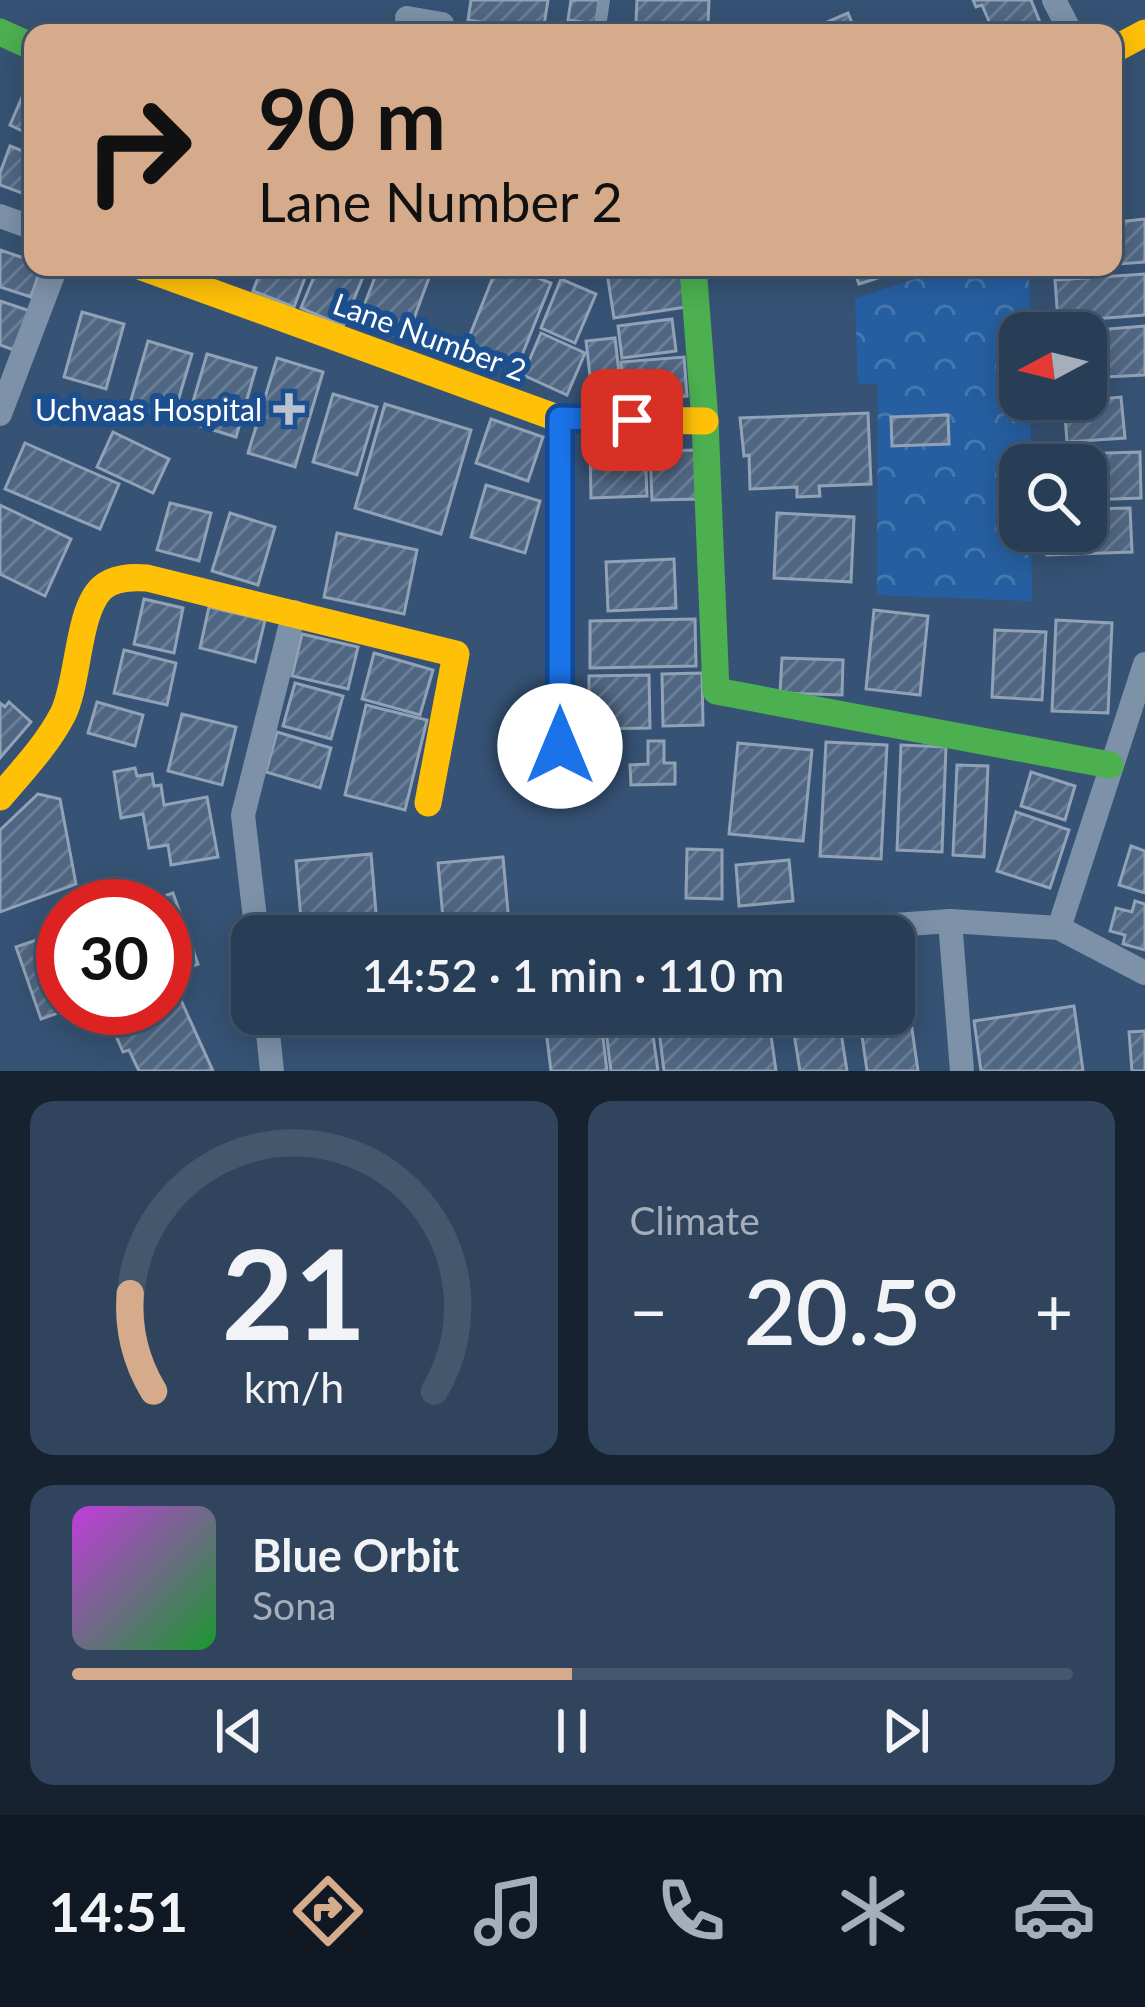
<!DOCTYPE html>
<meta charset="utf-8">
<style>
:root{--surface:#283e57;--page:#30455d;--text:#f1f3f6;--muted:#a5aeba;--line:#44576d;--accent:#d6ab8b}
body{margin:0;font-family:Lato,sans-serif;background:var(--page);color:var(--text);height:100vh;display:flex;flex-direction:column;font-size:45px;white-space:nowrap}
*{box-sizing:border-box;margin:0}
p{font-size:39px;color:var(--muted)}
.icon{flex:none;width:66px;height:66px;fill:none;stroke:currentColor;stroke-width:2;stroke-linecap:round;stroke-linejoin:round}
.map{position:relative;height:1071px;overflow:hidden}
.side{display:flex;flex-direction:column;gap:30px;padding:30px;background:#162230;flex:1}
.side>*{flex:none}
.hud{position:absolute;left:24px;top:24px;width:1098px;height:252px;border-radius:24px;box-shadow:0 6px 30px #0003,0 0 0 3px var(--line);background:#d6ab8b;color:#111;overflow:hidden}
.needle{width:78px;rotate:263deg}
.fabs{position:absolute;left:999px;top:312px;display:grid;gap:24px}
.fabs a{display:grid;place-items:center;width:108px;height:108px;border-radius:24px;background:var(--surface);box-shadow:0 6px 30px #0003,0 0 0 3px var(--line);font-size:60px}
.speed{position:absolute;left:36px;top:879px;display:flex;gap:24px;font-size:60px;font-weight:700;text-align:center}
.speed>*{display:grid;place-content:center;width:156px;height:156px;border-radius:50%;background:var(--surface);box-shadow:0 6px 30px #0003,0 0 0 3px var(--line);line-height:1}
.speed .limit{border:18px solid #d22;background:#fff;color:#111}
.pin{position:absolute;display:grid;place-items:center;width:102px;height:102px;color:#fff;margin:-51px;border-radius:24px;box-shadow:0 6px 18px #0006}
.me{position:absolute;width:132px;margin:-66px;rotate:0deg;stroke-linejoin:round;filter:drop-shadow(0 0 9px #0008)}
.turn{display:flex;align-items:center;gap:42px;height:252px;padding:0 36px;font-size:54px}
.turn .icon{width:156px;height:156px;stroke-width:2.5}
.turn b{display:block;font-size:84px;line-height:102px}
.big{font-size:90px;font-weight:600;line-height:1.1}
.side .tile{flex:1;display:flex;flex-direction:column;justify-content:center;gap:18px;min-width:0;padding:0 42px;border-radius:24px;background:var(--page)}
.side .dial{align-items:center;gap:0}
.dial svg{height:312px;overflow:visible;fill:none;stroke:var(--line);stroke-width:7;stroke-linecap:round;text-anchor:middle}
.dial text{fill:var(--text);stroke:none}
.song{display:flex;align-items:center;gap:36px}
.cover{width:144px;height:144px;border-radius:18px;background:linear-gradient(135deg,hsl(290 70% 55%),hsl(130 70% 35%))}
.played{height:12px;border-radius:6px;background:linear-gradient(90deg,var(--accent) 50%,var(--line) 50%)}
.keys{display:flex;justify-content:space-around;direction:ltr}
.heat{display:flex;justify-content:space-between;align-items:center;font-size:66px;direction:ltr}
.side .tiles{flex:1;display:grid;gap:30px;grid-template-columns:1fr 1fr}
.tile:last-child{grid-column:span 2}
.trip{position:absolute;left:231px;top:915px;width:684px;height:120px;border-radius:24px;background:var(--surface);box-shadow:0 6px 30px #0003,0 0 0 3px var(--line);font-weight:600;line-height:120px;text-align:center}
.dock{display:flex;height:192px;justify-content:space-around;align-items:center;background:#101923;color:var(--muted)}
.dock .icon{width:84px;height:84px}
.dock .selected{color:var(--accent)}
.dock b{font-size:54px;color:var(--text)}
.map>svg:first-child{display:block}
.park{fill:url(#park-crowns)}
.building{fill:url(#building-hatch);stroke:#92a2b6;stroke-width:3}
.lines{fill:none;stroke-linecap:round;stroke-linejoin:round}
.lane{stroke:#7d92a8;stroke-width:12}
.street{stroke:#7d92a8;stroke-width:24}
.fast{stroke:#4caf50;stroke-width:27}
.slow{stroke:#ffc107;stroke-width:27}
.route-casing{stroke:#114b97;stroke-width:30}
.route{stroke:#1a73e8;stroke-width:21}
.poi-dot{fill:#b9c2ce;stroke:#1b4f8f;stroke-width:4.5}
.labels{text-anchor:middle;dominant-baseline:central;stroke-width:12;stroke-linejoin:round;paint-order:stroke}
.street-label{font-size:30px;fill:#fff;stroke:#1b4f8f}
.poi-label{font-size:30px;fill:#fff;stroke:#1b4f8f;text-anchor:end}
</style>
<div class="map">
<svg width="1145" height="1071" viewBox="0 0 1145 1071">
<defs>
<pattern id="park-crowns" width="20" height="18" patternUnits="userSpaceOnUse" patternTransform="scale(3)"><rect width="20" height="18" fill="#265fa1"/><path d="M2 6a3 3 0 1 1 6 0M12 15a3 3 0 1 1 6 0" fill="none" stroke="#4777af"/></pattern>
<pattern id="building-hatch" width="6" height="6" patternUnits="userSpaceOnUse" patternTransform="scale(3)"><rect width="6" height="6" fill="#506783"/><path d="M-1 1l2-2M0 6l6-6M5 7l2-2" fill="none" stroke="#6a7e96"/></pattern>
</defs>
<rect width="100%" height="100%" fill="#365274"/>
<polygon class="park" points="953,267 1029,267 1030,333 1020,333 1020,399 1030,399 1031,465 1020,465 1020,531 1031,531 1032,601 877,595 878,384 858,384 855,298"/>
<g class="building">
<polygon points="471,0 548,0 543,32 468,20"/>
<polygon points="571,0 599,0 596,24 568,20"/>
<polygon points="637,0 709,0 708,25 636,22"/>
<polygon points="973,0 1031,0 1041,25 1022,33 994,33 982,5 976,7"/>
<polygon points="848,13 856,33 802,33"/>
<polygon points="29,81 33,82 33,136 10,125"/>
<polygon points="10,146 33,155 33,197 0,185 0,173"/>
<polygon points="1145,219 1145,262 1119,264 1116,222"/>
<polygon points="0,250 33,261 33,267 41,267 31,297 0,287"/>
<polygon points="262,267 309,267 294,307 253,291"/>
<polygon points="318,267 367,267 343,326 301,308"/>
<polygon points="379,267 433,267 406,340 358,321"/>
<polygon points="497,267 510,267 551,283 518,365 466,345"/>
<polygon points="645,267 680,267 686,307 614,318 607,273"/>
<polygon points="853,267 902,267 902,270 859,284"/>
<polygon points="1145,274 1145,315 1058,322 1055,280"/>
<polygon points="561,279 596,294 575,343 541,328"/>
<polygon points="0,301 36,313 22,353 0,345"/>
<polygon points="82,312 124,324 106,389 64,377"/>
<polygon points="672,319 676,351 622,358 618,326"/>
<polygon points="1145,326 1145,375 1086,378 1086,333 1059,333"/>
<polygon points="541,333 585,353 567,395 523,375"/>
<polygon points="615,338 621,390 592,393 586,341"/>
<polygon points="148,341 192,354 172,421 129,407"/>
<polygon points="207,354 256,368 236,437 187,422"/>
<polygon points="684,357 687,396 625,401 621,362"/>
<polygon points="277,358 323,372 295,467 248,453"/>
<polygon points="333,394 377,407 357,475 313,462"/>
<polygon points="1121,397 1125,438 1067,442 1064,402"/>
<polygon points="385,404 471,430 441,534 355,508"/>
<polygon points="868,413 871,484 819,486 820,496 797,497 797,487 750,489 749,455 744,456 740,418"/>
<polygon points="948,415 949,444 892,446 891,417"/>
<polygon points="491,419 543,437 528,481 476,463"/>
<polygon points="113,432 169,459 153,493 97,467"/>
<polygon points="25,443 119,484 100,529 5,489"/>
<polygon points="645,446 647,496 591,498 590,448"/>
<polygon points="700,450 702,499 652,500 650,451"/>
<polygon points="1140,452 1141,498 1086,500 1086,465 1073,465 1073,454"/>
<polygon points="486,485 540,501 525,553 471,537"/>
<polygon points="170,503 211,513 199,561 157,550"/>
<polygon points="0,505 71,539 45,596 0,574"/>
<polygon points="1130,508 1132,552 1047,555 1046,531 1086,531 1086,509"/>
<polygon points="230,513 275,527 258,585 212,571"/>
<polygon points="777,513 854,517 851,582 774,578"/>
<polygon points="337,533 417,550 404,614 324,597"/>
<polygon points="674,559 676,608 608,611 606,562"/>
<polygon points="144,599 183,608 174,653 134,644"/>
<polygon points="209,607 265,620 255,662 200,648"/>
<polygon points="874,610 928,616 920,695 866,689"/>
<polygon points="695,619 696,666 590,668 590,621"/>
<polygon points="1056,620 1112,623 1108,713 1052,711"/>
<polygon points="995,630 1046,632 1042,700 992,697"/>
<polygon points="302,634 358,647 348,689 292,676"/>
<polygon points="124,650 176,663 167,705 114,693"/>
<polygon points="374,653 433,670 420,715 362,699"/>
<polygon points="782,658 843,660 842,695 780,693"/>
<polygon points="702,673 703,725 663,726 662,674"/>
<polygon points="649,675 650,728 589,729 589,676"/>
<polygon points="295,683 343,696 331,739 283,726"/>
<polygon points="9,702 31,722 0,758 0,703 5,707"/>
<polygon points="97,702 143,715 135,746 88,733"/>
<polygon points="366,705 427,720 405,810 345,795"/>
<polygon points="182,714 236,727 222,785 168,771"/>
<polygon points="277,732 331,748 320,788 266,772"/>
<polygon points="648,741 664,741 664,763 675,763 675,784 631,785 630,765 648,764"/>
<polygon points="826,742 887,745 881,859 820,856"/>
<polygon points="738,743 812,750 803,841 729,834"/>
<polygon points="901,745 946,747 942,852 897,850"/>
<polygon points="957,765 988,766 984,857 953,855"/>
<polygon points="135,768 137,776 152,774 154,786 161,785 164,805 207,797 218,857 171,865 168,845 149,848 143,814 121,818 114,772"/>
<polygon points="1031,772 1075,786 1065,820 1021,806"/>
<polygon points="38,794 60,799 76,884 0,912 0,830"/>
<polygon points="1016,812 1069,830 1050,888 997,871"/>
<polygon points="1131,846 1145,851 1145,893 1119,885"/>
<polygon points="687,849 722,850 722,899 686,898"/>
<polygon points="371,854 377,924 302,931 296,861"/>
<polygon points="503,857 509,923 444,929 438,863"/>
<polygon points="789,860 793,901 739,906 736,865"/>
<polygon points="173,893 198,964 165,976 165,906 135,906"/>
<polygon points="1135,901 1145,904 1145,950 1123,944 1125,935 1110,931 1116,908 1132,912"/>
<polygon points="63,931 63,1008 72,1008 41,1019 16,947"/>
<polygon points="905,948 913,1006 894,1009 894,950"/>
<polygon points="180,998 213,1071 139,1071 129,1050 123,1052 113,1029 158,1008 165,1008 165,1005"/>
<polygon points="1074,1006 1083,1071 981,1071 974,1021"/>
<polygon points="544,1014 600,1014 607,1071 551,1071"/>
<polygon points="604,1014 650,1014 658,1071 611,1071"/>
<polygon points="657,1014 768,1014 776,1071 664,1071"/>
<polygon points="777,1014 859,1014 779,1025"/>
<polygon points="911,1022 918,1071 867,1071 861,1029"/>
<polygon points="840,1026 847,1071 800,1071 794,1034"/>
<polygon points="1145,1031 1145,1071 1132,1071 1129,1032"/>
</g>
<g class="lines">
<g class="lane">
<polyline points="443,25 485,33"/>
<polyline points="599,33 604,0"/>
</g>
<g class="street">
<polyline points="1054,0 1071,33"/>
<polyline points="407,18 442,24"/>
<polyline points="0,216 33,228"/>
<polyline points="0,414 56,267"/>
<polyline points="560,745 560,419"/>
<polyline points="950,921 962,1071"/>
<polyline points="1059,928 1145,664"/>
<polyline points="257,936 243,815 294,612"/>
<polyline points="741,936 950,921 1059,928 1145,973"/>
<polyline points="266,1014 272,1071"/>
</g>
<g class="fast">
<polyline points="0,32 33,47"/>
<polyline points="693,267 705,421 716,691 1110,765"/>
</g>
<g class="slow">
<polyline points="1113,50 1145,33"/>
<polyline points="142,267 560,419 705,421"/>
<path d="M0,797C22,771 47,745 63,714C79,682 77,611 102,588C114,577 132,577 147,578L456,654L428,803"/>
</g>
</g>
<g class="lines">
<defs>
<polyline id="route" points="560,746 560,418 632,420"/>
</defs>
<use href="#route" class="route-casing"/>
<use href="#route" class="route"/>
</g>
<path class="poi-dot" d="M283 391h12v12h12v12h-12v12h-12v-12h-12v-12h12z"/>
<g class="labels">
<g class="street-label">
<text transform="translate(430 336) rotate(20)">Lane Number 2</text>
</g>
<g class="poi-label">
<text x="262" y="409">Uchvaas Hospital</text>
</g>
</g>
</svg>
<div class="fabs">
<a><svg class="needle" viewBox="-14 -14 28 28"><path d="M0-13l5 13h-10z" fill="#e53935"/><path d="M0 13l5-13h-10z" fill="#a5aeba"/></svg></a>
<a><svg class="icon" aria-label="search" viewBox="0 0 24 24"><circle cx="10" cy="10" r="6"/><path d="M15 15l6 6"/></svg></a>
</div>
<div class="speed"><div class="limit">30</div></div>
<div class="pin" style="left:632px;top:420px;background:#d93025"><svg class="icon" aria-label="arrive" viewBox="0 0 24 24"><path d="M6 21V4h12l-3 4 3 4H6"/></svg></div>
<svg class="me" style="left:560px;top:746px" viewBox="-20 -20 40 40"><circle r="19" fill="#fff"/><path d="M0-13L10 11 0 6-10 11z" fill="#1a73e8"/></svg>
<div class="trip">14:52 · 1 min · 110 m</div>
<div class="hud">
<div class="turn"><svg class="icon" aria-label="right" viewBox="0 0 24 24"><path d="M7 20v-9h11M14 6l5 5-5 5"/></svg><div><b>90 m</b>Lane Number 2</div></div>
</div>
</div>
<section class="side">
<div class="tiles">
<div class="tile dial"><svg viewBox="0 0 100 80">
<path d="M14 69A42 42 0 1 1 86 69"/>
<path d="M14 69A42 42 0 0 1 8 44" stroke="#d6ab8b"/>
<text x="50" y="56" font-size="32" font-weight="700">21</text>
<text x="50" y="72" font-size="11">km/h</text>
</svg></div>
<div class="tile"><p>Climate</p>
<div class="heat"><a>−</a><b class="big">20.5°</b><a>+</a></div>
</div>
<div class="tile">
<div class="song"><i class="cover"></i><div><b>Blue Orbit</b><p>Sona</p></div></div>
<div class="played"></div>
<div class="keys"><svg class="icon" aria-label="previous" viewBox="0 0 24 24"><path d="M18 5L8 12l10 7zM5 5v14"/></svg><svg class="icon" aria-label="pause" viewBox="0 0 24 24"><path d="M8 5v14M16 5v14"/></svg><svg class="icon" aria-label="next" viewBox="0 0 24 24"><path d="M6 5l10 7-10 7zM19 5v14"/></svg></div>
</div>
</div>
</section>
<nav class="dock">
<b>14:51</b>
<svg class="icon selected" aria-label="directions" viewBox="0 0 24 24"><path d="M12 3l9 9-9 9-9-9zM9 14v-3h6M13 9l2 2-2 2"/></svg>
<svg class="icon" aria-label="music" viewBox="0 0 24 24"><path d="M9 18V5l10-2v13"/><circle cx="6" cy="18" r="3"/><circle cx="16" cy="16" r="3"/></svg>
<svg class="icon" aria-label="phone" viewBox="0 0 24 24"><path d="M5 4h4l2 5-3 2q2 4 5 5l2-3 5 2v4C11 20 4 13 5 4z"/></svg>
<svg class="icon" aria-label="climate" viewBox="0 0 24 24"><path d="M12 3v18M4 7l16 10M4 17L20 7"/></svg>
<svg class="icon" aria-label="car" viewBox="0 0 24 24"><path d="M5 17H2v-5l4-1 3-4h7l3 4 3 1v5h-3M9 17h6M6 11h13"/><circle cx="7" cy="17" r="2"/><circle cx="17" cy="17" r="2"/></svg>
</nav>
